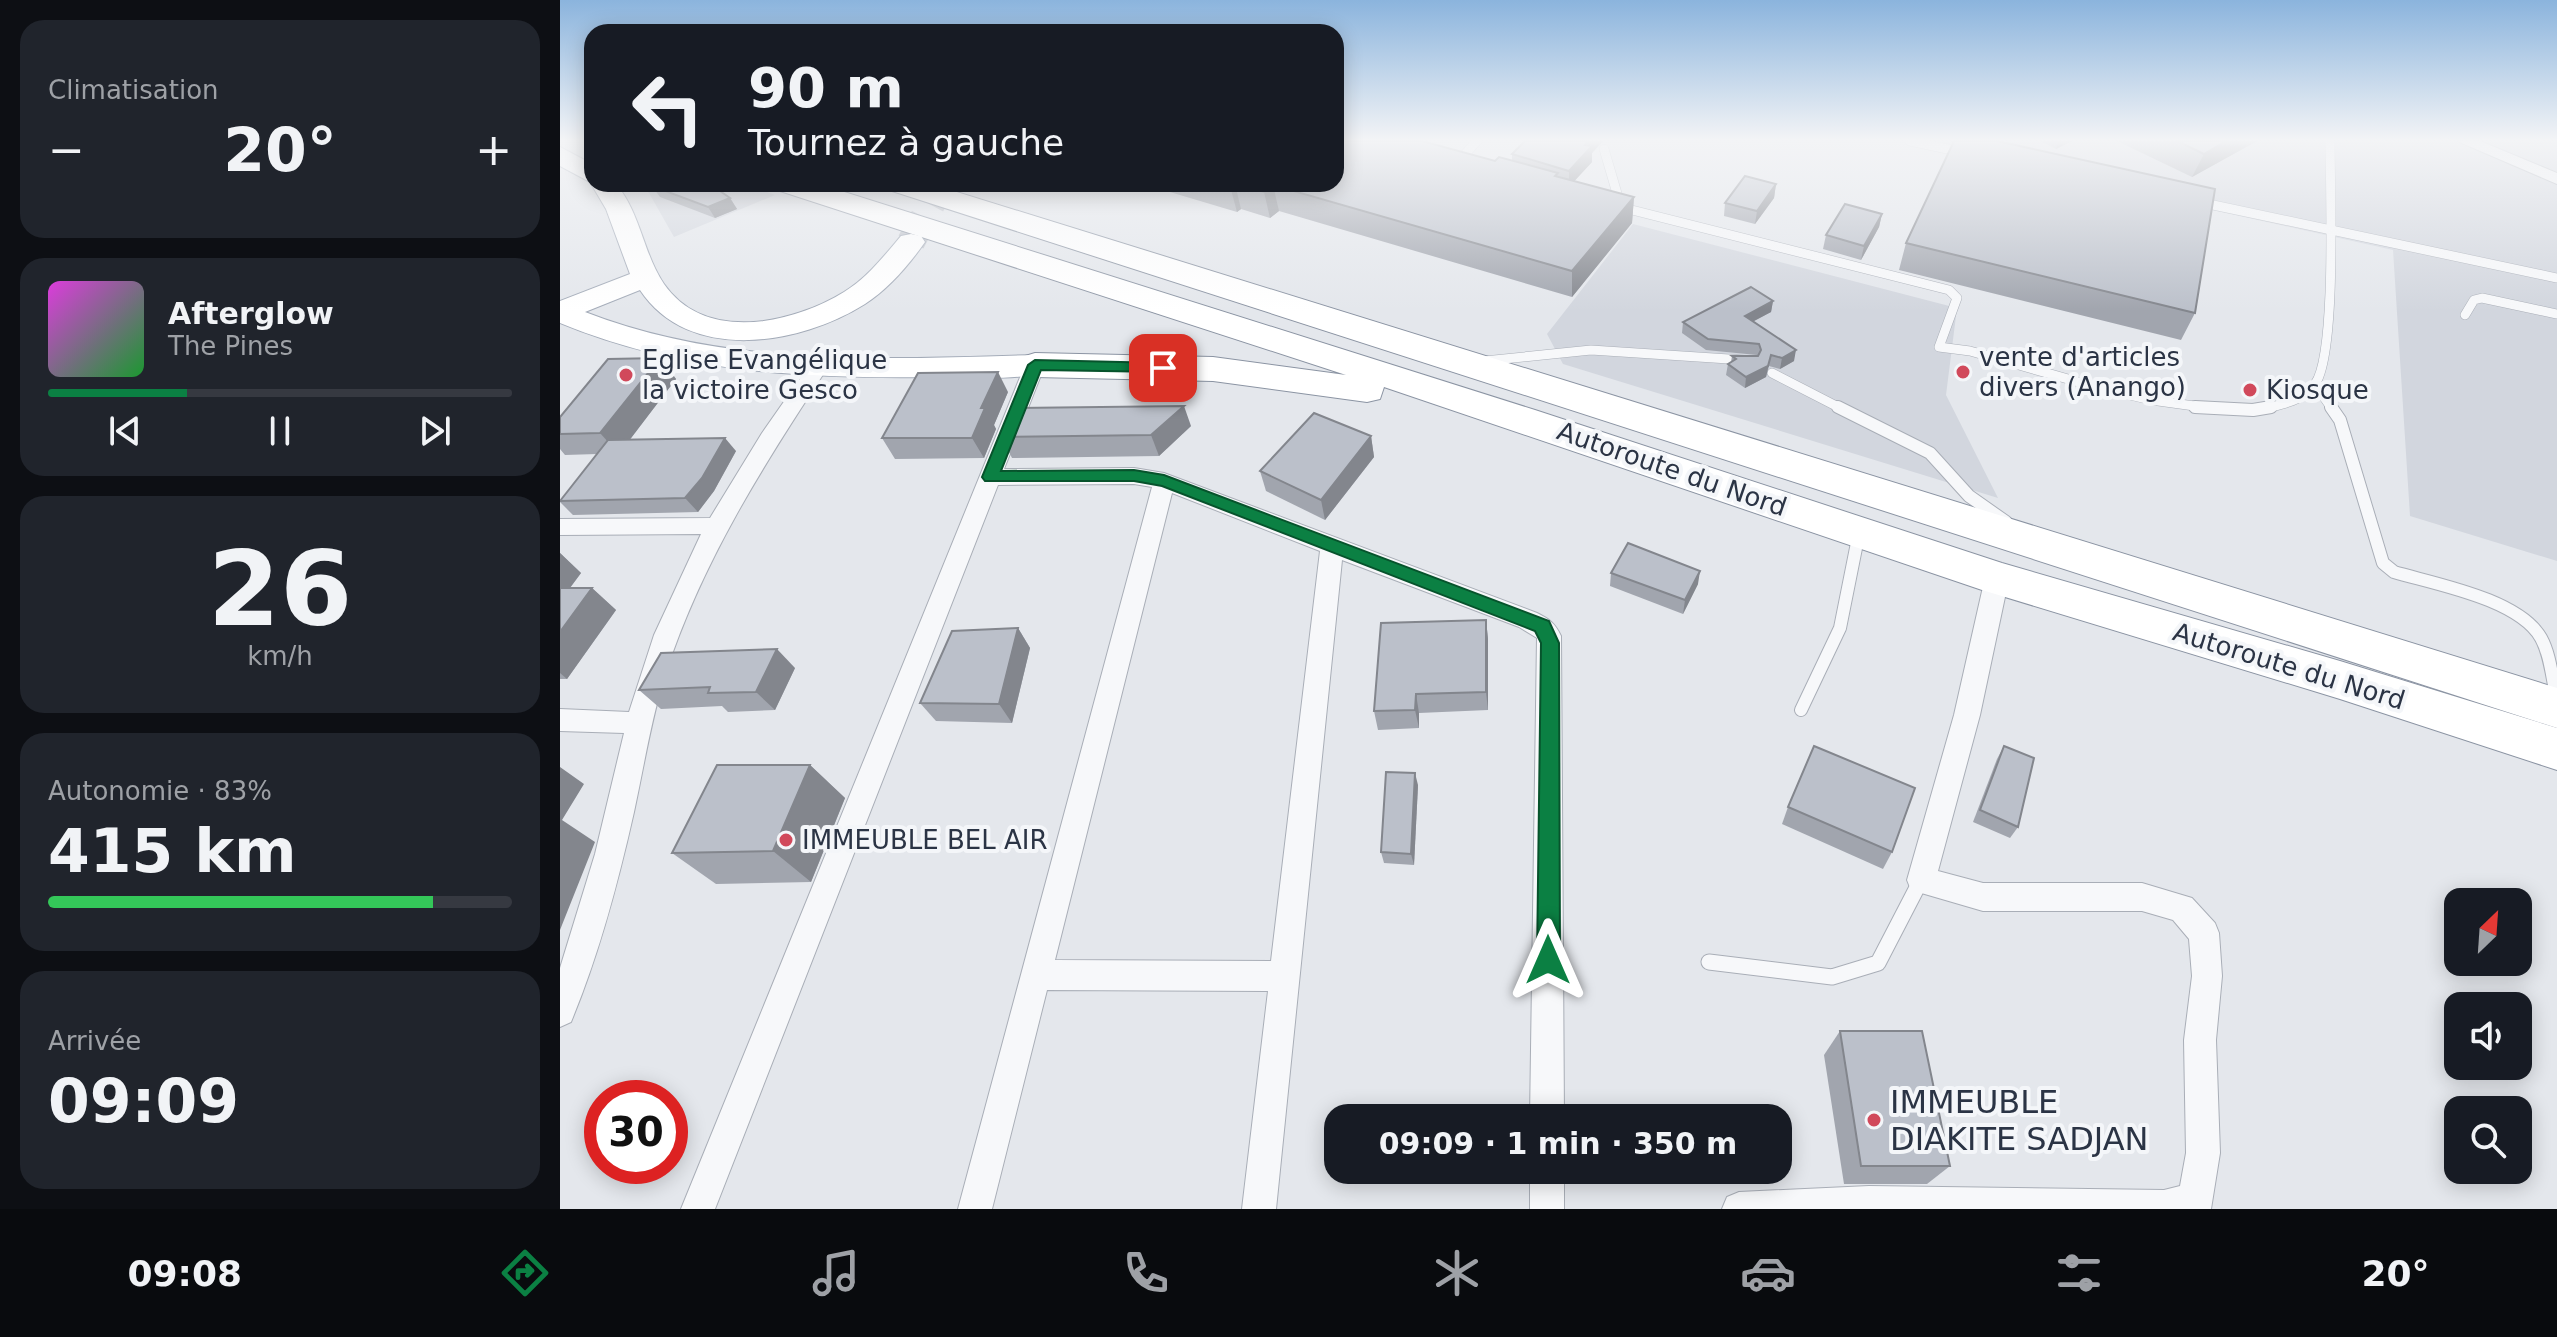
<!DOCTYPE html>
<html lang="fr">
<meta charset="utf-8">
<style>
:root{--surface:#171b24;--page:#20242c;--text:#f1f3f6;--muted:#9ea1a6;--line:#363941;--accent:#0b8043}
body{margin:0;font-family:"DejaVu Sans",sans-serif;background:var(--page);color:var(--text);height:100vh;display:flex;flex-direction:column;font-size:30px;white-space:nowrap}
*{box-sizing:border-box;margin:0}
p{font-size:26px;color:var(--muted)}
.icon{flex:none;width:44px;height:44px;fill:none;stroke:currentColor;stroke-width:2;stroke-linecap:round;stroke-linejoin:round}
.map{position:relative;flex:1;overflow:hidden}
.sheet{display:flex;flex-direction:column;gap:20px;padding:20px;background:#0d0f14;width:560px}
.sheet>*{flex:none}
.hud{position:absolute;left:24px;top:24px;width:760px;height:168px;border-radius:24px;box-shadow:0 4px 20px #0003;background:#171b24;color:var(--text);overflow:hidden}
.needle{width:52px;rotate:25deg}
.controls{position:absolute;left:1884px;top:888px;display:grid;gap:16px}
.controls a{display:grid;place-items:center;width:88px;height:88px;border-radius:16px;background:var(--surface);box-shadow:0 4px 20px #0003;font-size:40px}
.speed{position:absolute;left:24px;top:1080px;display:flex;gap:16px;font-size:40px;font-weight:700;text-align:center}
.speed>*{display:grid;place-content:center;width:104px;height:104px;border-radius:50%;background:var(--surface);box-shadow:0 4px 20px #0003;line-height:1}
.speed .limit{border:12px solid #d22;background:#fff;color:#111}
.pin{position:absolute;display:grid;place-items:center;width:68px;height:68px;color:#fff;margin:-34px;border-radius:16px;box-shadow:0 4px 12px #0006}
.me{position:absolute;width:88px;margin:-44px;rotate:0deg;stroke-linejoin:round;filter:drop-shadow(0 0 6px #0008)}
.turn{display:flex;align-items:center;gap:28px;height:168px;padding:0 32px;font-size:36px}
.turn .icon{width:104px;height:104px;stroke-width:2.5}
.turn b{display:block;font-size:56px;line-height:68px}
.big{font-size:60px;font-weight:700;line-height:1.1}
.sheet .widget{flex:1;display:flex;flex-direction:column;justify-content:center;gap:12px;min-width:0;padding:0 28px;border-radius:24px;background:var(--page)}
.sheet .dial{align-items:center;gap:0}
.dial b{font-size:104px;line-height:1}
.song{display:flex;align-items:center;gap:24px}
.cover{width:96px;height:96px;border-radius:12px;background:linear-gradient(135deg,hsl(300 70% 55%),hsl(130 70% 35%))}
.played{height:8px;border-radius:4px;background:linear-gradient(90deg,var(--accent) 30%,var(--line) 30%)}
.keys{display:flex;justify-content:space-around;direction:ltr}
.heat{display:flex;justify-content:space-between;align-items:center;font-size:44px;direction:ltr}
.charge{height:12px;border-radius:6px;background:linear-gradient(90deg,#34c759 83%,var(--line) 0)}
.trip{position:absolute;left:764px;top:1104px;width:468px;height:80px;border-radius:24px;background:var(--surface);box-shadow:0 4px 20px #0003;font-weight:700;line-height:80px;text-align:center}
.tabs{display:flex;height:128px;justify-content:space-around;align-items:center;background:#090b0e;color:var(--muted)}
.tabs .icon{width:56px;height:56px}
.tabs .on{color:var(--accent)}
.tabs b{font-size:36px;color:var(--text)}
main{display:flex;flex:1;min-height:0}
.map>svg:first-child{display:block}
.built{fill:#d2d6de}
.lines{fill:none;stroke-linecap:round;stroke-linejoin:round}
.primary-tunnel{stroke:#bfc3cb;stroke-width:28;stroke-dasharray:28 14;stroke-linecap:butt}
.service-far2-casing{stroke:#a9aeb7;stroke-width:10}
.service-far1-casing{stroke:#a9aeb7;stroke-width:14}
.service-casing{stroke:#a9aeb7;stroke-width:17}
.minor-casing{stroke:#a9aeb7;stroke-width:2}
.primary-casing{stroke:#a3abb8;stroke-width:2}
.motorway-casing{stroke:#8b94a3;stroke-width:2}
.service-far2{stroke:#f7f8fa;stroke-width:9}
.service-far1{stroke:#f7f8fa;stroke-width:12}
.service{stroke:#f7f8fa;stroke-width:15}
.minor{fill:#f7f8fa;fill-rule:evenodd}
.primary{fill:#fff;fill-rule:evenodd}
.motorway{fill:#fff;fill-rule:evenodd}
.wall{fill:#a1a5ae}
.shaded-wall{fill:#83868d}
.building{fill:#bbc0ca;stroke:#83868d;stroke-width:2}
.route{fill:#0b8043;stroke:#07532c;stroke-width:2}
.poi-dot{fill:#d1495b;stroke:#f4f6f9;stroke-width:3}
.labels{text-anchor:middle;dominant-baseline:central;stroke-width:8;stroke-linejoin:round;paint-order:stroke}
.poi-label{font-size:26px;fill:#2b3445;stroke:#f4f6f9;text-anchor:start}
.street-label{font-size:26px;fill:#2b3445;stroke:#f4f6f9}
.near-poi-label{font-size:32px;fill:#2b3445;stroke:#f4f6f9;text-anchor:start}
</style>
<main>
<section class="sheet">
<div class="widget"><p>Climatisation</p>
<div class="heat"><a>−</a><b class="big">20°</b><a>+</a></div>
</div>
<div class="widget">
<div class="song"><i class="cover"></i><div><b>Afterglow</b><p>The Pines</p></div></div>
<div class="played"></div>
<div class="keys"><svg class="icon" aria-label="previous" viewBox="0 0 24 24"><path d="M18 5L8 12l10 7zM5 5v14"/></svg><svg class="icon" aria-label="pause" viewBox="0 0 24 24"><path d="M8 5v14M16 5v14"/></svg><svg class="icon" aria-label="next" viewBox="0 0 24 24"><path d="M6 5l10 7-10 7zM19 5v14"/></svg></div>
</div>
<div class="widget dial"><b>26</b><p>km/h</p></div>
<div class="widget"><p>Autonomie · 83%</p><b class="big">415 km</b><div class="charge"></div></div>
<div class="widget"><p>Arrivée</p><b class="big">09:09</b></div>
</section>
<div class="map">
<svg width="1997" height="1209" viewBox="0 0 1997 1209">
<rect width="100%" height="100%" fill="#e4e7ec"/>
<g class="built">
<polygon points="1340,141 1997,141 1997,561 1850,516 1833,250"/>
<polygon points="78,184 185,184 215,195 114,237 89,193"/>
<polygon points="1073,224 1397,308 1386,395 1438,498 1003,364 987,334"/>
</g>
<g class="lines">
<polyline class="primary-tunnel" points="351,242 382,184"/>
<defs>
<g id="service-far2">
<polyline points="1350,141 1406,153"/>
<polyline points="1044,149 1061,207"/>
<polyline points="898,162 917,141"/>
<polyline points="1639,202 1997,278"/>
<polyline points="1060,207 1389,290 1397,298 1379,347 1410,351 1536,387 1591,400 1656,409"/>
<polyline points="1905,315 1914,300 1922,298 1997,314"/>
<polyline points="924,361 1031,350 1184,360"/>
<polyline points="1212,373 1282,409"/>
<polyline points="1755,384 1772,409"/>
<path d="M1700,409C1720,405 1742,402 1755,384C1777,354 1770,185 1770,141"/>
</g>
<g id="service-far1">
<polyline points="1278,407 1370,453 1409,496 1446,522"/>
<polyline points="1635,407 1693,410 1711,407"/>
<path d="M1771,407L1780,420L1823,563L1834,572C1875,584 1959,599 1981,638C1991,656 1992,680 1997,699"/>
<polyline points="1241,710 1280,628 1299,533"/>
</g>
<polyline id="service" points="1149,962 1272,977 1318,963 1361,880"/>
<g id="minor">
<polygon points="1897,141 1920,141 1997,173 1997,184"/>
<path d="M260,358L270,364C204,464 142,561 105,675C91,720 84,766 74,812C58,883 39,955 11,1022L0,1027V968L35,854L64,733L0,731V709L69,712L94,635L141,534L0,535V519L150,518L202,433L253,360Z"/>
<path d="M475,359L485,365L444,469L574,468L604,473L977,613C989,619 995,623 1001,636L1004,1118H970L977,638L959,627L782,560L716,1209H682L708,991L487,990L432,1209H398L592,487L574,484L438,485L155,1209H121L465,365ZM612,493L760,551L711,961L495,960Z"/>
<polygon points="1437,569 1445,572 1449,578 1420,715 1378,871 1423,883 1582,883 1632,898 1655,923 1659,933 1662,976 1656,1040 1660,1153 1651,1209 1162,1209 1167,1197 1179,1192 1309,1186 1604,1190 1620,1186 1626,1153 1624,1040 1632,976 1629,939 1613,920 1582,911 1423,911 1351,890 1347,880 1394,715 1425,578 1429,572"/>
<rect x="970" y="1170" width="34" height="39"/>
</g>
<path id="primary" d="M0,147L32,164V184H56C81,214 83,253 104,284C145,343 232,324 284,292C307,278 324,256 341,236L351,234L361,236L365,242C349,265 328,289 305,304C240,345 129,364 80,290L25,312C168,368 324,359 475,355L486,358L491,365L486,372C452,381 412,377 377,377C247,379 121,373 0,323V301L70,274L46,209L30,182L0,166Z"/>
<g id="motorway">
<polygon points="213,184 259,184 975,410 1442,563 1780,661 1997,728 1997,770 1780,699 1422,590 824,387 820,399 807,402 653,381 475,377 462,373 457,365 462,357 475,353 653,357 786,375 217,190"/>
<polygon points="325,184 371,184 1997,688 1997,728 329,190"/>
</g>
</defs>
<use href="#service-far2" class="service-far2-casing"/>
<use href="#service-far1" class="service-far1-casing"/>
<use href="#service" class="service-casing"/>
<use href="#minor" class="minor-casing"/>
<use href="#primary" class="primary-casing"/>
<use href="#motorway" class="motorway-casing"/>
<use href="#service-far2" class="service-far2"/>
<use href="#service-far1" class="service-far1"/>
<use href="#service" class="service"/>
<use href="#minor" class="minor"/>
<use href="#primary" class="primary"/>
<use href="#motorway" class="motorway"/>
</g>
<g class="wall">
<polygon points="965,141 1043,141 1032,153 1032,162 1014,181 1074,197 1072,223 1012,297 719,211 710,218 681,209 677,212 583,184 776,184 935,161 952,160 952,154"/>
<polygon points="1388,141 1437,141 1635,313 1621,340 1339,270 1346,243 1393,142"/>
<polygon points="1480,141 1512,141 1496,149"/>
<polygon points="1557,141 1697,141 1632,177"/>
<polygon points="1216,184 1214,198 1195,224 1164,216 1165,203"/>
<polygon points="92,186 170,198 177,209 155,218 100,197"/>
<polygon points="1322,214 1319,227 1301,260 1263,249 1266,235"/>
<polygon points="1213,301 1211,312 1193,321 1234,361 1220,369 1209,366 1206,377 1185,388 1166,375 1168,364 1171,362 1172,356 1197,356 1197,355 1146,350 1122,333 1123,322"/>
<polygon points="100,358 116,379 70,439 176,451 154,491 138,512 13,515 0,502 0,501 37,454 5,455 0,449 0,417"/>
<polygon points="448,392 434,425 436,429 424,458 335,459 322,438"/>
<polygon points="631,426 599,456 452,458 441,437"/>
<polygon points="811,436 814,457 765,520 706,491 700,471"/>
<polygon points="0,553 21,573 10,588 32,588 56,610 7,679 0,679"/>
<polygon points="1051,573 1138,584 1123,614 1050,586"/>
<polygon points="926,620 928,639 928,710 859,713 859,728 818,730 814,711"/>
<polygon points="458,628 470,648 452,723 376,721 360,703"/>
<polygon points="235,668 215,710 168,712 162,706 101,709 79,690"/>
<polygon points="1444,746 1458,827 1450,838 1413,822 1437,759"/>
<polygon points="250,765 285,798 251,882 156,884 112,853"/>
<polygon points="858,785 854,865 824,863 821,852"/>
<polygon points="1228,807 1332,852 1323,869 1222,824"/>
<polygon points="1280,1031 1390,1166 1367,1184 1284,1184 1264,1055"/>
</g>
<g class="shaded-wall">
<polygon points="1028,141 1043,141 1032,153 1032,162 1009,187 1009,171"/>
<polygon points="1499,141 1512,141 1496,149"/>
<polygon points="1666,141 1697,141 1632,177 1644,154"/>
<polygon points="675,184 681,209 677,212 670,186"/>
<polygon points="1216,184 1214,198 1195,224 1197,211"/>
<polygon points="713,185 719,211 710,218 704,192"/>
<polygon points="1074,197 1072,223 1012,297 1012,271"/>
<polygon points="170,198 177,209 155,218 148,207"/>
<polygon points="1322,214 1319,227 1301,260 1304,246"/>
<polygon points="1213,301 1211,312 1183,327 1185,316"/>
<polygon points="1236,350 1234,361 1220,369 1222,358"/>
<polygon points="1211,355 1206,377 1185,388 1186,377"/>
<polygon points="100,358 116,379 59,454 40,433"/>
<polygon points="438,372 448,392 434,425 436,429 424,458 412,438 421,408"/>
<polygon points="624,406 631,426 599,456 591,435"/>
<polygon points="811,436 814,457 765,520 761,500"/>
<polygon points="165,438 176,451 154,491 138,512 125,498"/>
<polygon points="0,553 21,573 0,601"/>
<polygon points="1140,571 1138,584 1123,614 1125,600"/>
<polygon points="32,588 56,610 7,679 0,673 0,632"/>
<polygon points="926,620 928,639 928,710 926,692"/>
<polygon points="458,628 470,648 452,723 439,704"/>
<polygon points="217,649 235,668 215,710 196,692"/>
<polygon points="856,694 859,713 859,728 855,710"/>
<polygon points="250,765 285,798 251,882 213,851"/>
<polygon points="0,767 24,784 2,820 35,842 0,930"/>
<polygon points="855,773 858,785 854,865 851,854"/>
</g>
<g class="building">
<polygon points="776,141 862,141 935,161 939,157 998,173 995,176 1074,197 1012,271 713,185 704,192 676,184 776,184"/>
<polygon points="965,141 1028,141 1025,145 1032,146 1009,171 952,154"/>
<polygon points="1394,141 1437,141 1655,189 1635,313 1346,243"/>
<polygon points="1617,141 1666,141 1644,154"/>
<polygon points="1185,176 1216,184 1197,211 1165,203"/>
<polygon points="95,184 150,184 170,198 148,207 92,186"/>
<polygon points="1285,204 1322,214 1304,246 1266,235"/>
<polygon points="1191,287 1213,301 1185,316 1236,350 1222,358 1211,355 1208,366 1186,377 1168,364 1176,359 1172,356 1198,356 1201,350 1199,344 1148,339 1123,322"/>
<polygon points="100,358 40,433 0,434 0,417 48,359"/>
<polygon points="438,372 421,408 425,408 412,438 322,438 358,373"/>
<polygon points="624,406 591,435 441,437 453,408"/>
<polygon points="754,413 811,436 761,500 700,471"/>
<polygon points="165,438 142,478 125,498 0,501 48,440"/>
<polygon points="1068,543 1140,571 1125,600 1051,573"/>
<polygon points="0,588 32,588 0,632"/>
<polygon points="926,620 926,692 856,694 855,710 814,711 821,623"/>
<polygon points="458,628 439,704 360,703 392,631"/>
<polygon points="217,649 196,692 148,693 150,687 79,690 101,653"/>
<polygon points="1254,746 1355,788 1332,852 1228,807"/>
<polygon points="1444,746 1474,758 1458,827 1420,810"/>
<polygon points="157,765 250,765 213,851 112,853"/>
<polygon points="826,772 855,773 851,854 821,852"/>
<polygon points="1280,1031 1362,1031 1390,1166 1301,1166"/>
</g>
<linearGradient id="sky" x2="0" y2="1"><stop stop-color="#8bb4dd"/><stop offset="0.45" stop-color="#f3f4f6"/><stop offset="1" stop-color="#f3f4f6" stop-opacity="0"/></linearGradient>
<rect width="1997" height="311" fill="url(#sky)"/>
<polygon class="route" points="475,360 603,363 610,368 603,372 481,370 441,471 574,470 604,475 989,621 999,643 1000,960 996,968 988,971 980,968 977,960 981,643 975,631 602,486 574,481 425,481 422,477 468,365"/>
<g class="poi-dot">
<circle cx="1403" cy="372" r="8"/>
<circle cx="66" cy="375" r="8"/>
<circle cx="1690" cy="390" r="8"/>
<circle cx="226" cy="840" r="8"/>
<circle cx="1314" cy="1120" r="8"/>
</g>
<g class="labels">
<g class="poi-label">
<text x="1419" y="357">vente d'articles<tspan x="1419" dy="30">divers (Anango)</tspan></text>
<text x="82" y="360">Eglise Evangélique<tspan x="82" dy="30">la victoire Gesco</tspan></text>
<text x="1706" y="390">Kiosque</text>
<text x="242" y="840">IMMEUBLE BEL AIR</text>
</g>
<g class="street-label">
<text transform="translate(1112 469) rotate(19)">Autoroute du Nord</text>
<text transform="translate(1729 666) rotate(17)">Autoroute du Nord</text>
</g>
<g class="near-poi-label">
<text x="1330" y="1102">IMMEUBLE<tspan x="1330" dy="37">DIAKITE SADJAN</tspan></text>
</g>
</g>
</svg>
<div class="controls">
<a><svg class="needle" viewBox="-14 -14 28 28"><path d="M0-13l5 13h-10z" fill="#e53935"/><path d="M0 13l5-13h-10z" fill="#9ea1a6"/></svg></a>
<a><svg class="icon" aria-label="sound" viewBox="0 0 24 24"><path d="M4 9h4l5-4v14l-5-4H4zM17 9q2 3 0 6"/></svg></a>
<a><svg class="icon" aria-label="search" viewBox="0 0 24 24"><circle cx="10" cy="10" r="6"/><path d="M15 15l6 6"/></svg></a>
</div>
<div class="speed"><div class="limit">30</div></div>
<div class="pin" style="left:603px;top:368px;background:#d93025"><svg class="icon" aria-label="arrive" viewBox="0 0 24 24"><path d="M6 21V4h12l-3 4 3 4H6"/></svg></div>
<svg class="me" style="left:988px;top:960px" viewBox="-20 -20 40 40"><path d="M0-17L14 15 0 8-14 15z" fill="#0b8043" stroke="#fff" stroke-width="4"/></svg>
<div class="trip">09:09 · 1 min · 350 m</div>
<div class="hud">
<div class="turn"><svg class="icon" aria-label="left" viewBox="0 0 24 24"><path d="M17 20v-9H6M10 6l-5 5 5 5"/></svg><div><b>90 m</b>Tournez à gauche</div></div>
</div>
</div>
</main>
<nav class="tabs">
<b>09:08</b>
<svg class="icon on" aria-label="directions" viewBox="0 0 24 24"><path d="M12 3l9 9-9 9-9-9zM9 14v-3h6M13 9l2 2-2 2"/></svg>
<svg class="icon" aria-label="music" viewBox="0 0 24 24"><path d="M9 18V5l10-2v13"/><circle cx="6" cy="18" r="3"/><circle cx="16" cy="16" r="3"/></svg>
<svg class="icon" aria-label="phone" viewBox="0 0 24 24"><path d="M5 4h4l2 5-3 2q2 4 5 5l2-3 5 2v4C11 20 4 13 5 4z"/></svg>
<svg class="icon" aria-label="climate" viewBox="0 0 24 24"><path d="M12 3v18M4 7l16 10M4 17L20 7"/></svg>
<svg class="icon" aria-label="car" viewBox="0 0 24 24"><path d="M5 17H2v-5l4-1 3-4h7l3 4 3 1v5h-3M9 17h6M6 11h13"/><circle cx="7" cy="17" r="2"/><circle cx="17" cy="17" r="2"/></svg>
<svg class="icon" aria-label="filters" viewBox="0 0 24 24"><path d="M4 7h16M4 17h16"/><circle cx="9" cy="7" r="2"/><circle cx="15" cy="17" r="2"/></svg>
<b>20°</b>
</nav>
